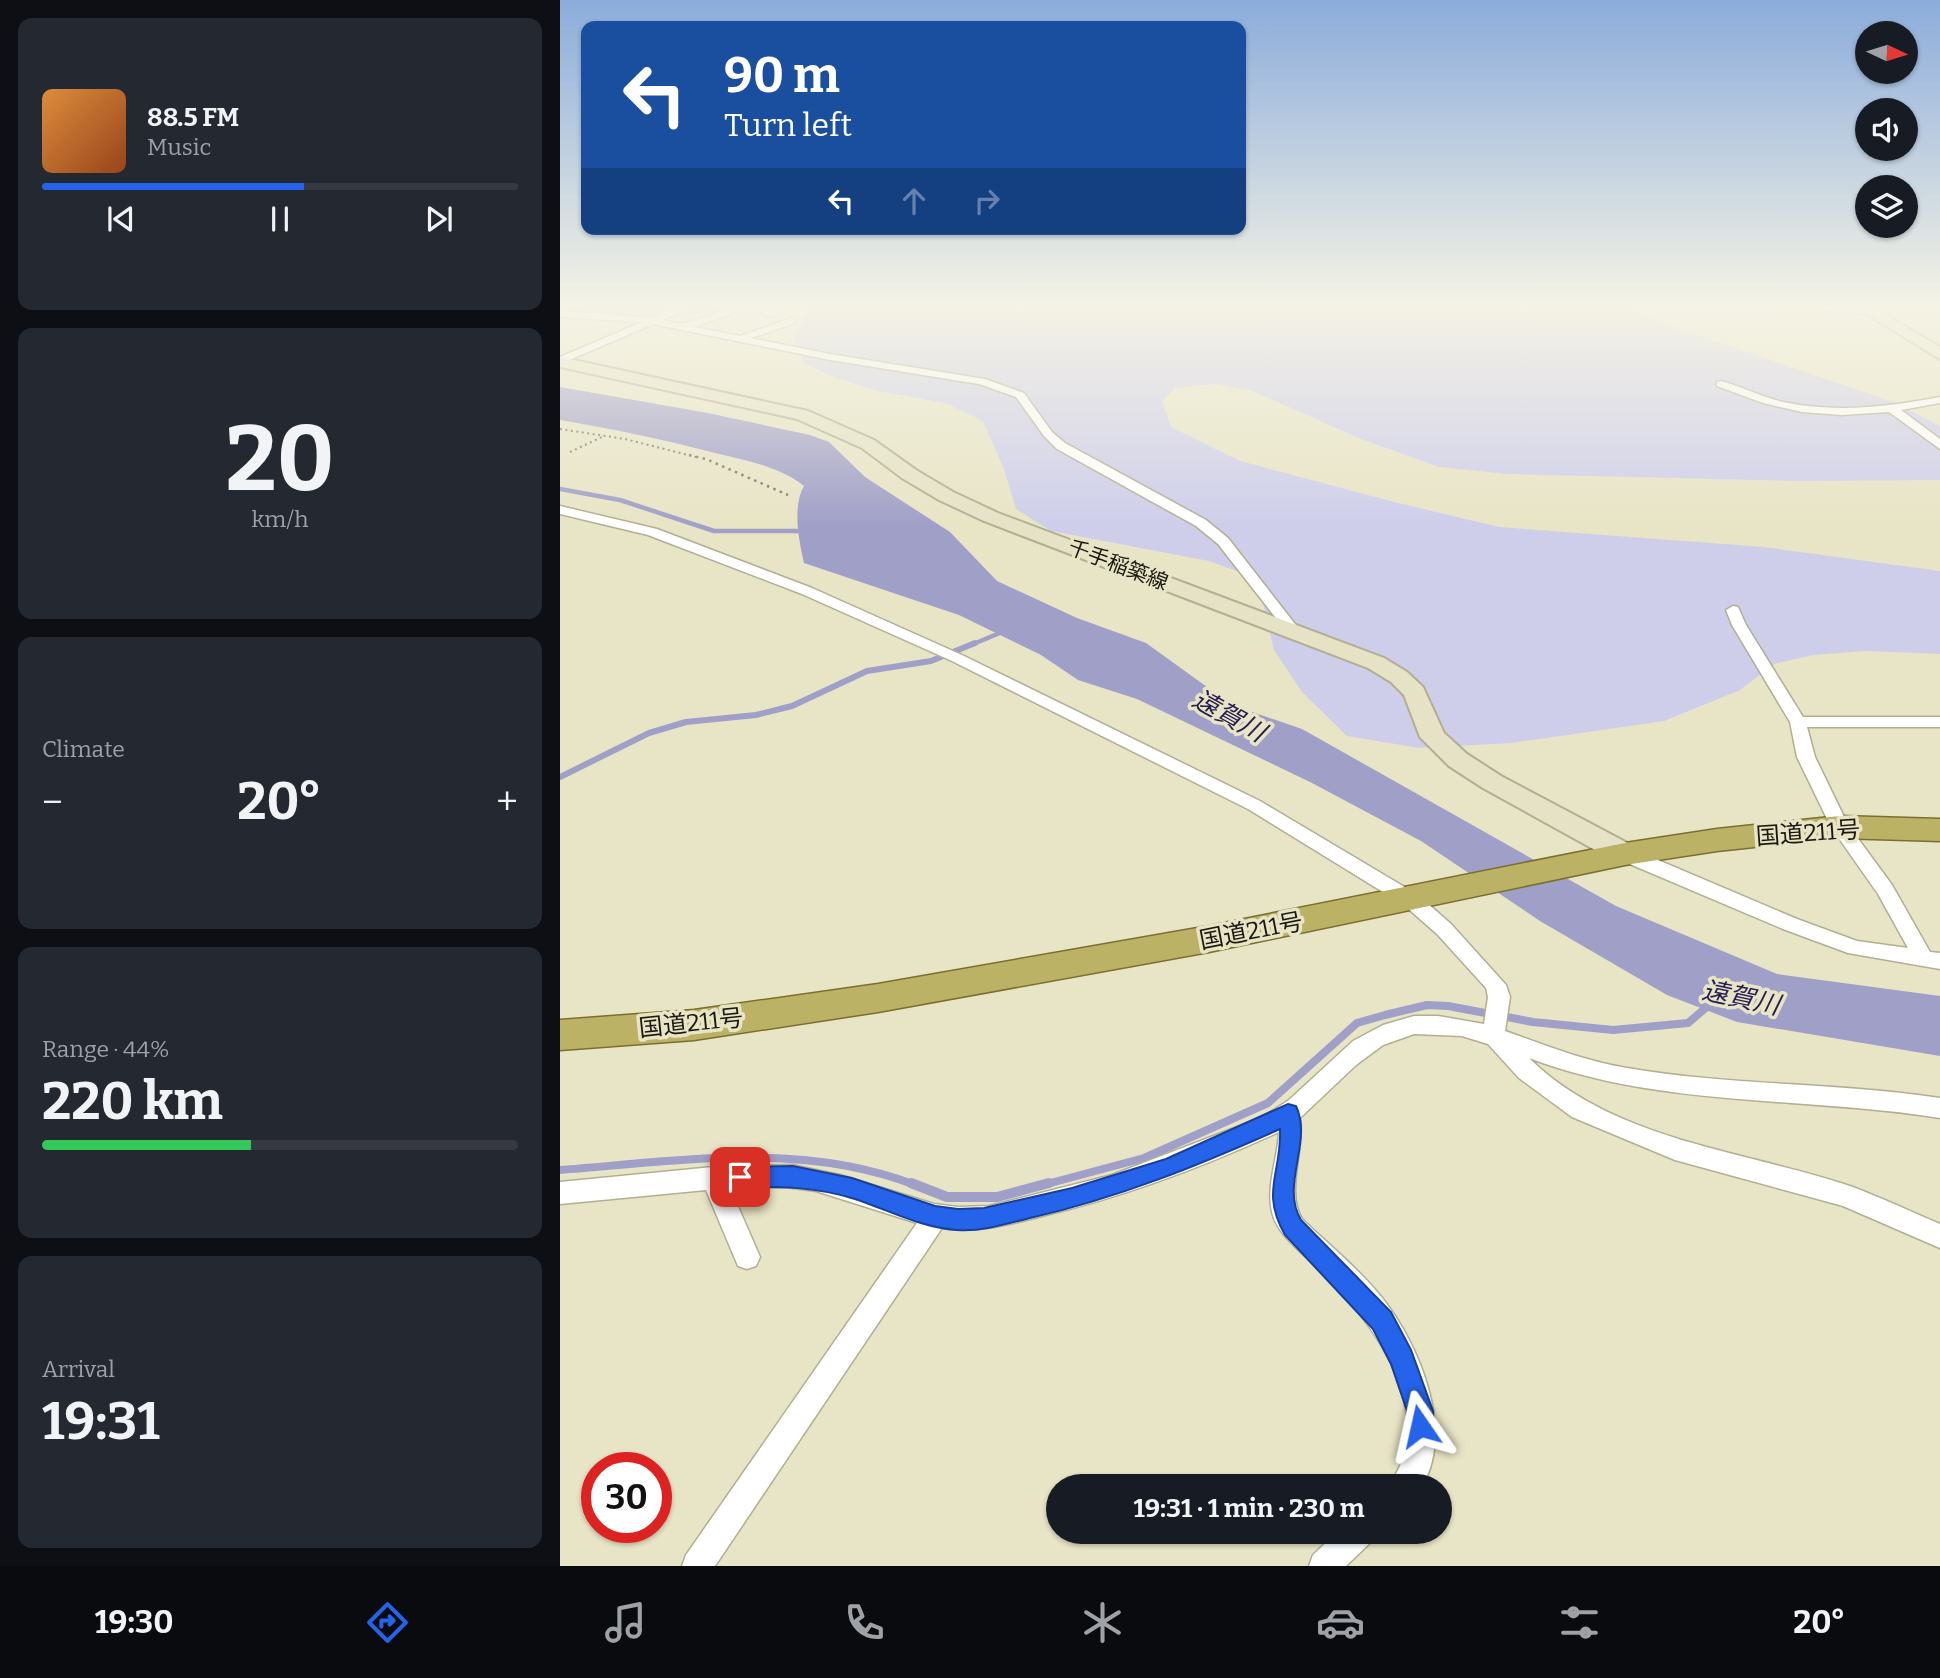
<!DOCTYPE html>
<meta charset="utf-8">
<style>
:root{--surface:#171b24;--page:#242831;--text:#f1f3f6;--muted:#9ea1a6;--line:#363941;--accent:#2563eb}
body{margin:0;font-family:Bitter,"Noto Sans JP",serif;background:var(--page);color:var(--text);height:100vh;display:flex;flex-direction:column;font-size:26px;white-space:nowrap}
*{box-sizing:border-box;margin:0}
p{font-size:23px;color:var(--muted)}
.icon{flex:none;width:38px;height:38px;fill:none;stroke:currentColor;stroke-width:2;stroke-linecap:round;stroke-linejoin:round}
.map{position:relative;flex:1;overflow:hidden}
.panel{display:flex;flex-direction:column;gap:18px;padding:18px;background:#0d0f14;width:560px}
.panel>*{flex:none}
.guide{position:absolute;left:21px;top:21px;width:665px;height:214px;border-radius:14px;box-shadow:0 2px 5px #0004;background:#1a4fa0;color:#fff;overflow:hidden}
.needle{width:46px;rotate:94deg}
.fabs{position:absolute;left:1295px;top:21px;display:grid;gap:14px}
.fabs a{display:grid;place-items:center;width:63px;height:63px;border-radius:50%;background:var(--surface);box-shadow:0 2px 5px #0004;font-size:35px}
.speed{position:absolute;left:21px;top:1452px;display:flex;gap:14px;font-size:35px;font-weight:700;text-align:center}
.speed>*{display:grid;place-content:center;width:91px;height:91px;border-radius:50%;background:var(--surface);box-shadow:0 2px 5px #0004;line-height:1}
.speed .limit{border:10px solid #d22;background:#fff;color:#111}
.pin{position:absolute;display:grid;place-items:center;width:60px;height:60px;color:#fff;margin:-30px;border-radius:14px;box-shadow:0 4px 10px #0006}
.me{position:absolute;width:77px;margin:-38px;rotate:349deg;stroke-linejoin:round;filter:drop-shadow(0 0 5px #0008)}
.turn{display:flex;align-items:center;gap:24px;height:147px;padding:0 28px;font-size:32px}
.turn .icon{width:91px;height:91px;stroke-width:2.5}
.turn b{display:block;font-size:49px;line-height:60px}
.lanes{display:flex;align-items:center;height:66px;padding:0 28px;background:#0003;justify-content:center;gap:35px;direction:ltr}
.lanes .off{opacity:.35}
.big{font-size:52px;font-weight:700;line-height:1.1}
.panel .tile{flex:1;display:flex;flex-direction:column;justify-content:center;gap:10px;min-width:0;padding:0 24px;border-radius:14px;background:var(--page)}
.panel .dial{align-items:center;gap:0}
.dial b{font-size:91px;line-height:1}
.song{display:flex;align-items:center;gap:21px}
.cover{width:84px;height:84px;border-radius:10px;background:linear-gradient(135deg,hsl(30 70% 55%),hsl(20 70% 35%))}
.played{height:7px;border-radius:4px;background:linear-gradient(90deg,var(--accent) 55%,var(--line) 55%)}
.keys{display:flex;justify-content:space-around;direction:ltr}
.heat{display:flex;justify-content:space-between;align-items:center;font-size:38px;direction:ltr}
.charge{height:10px;border-radius:5px;background:linear-gradient(90deg,#34c759 44%,var(--line) 0)}
.trip{position:absolute;left:486px;top:1474px;width:406px;height:70px;border-radius:35px;background:var(--surface);box-shadow:0 2px 5px #0004;font-weight:700;line-height:70px;text-align:center}
.tab-bar{display:flex;height:112px;justify-content:space-around;align-items:center;background:#090b0e;color:var(--muted)}
.tab-bar .icon{width:49px;height:49px}
.tab-bar .active{color:var(--accent)}
.tab-bar b{font-size:32px;color:var(--text)}
main{display:flex;flex:1;min-height:0}
.map>svg:first-child{display:block}
.green{fill:#ceceeb}
.water{fill:#a09fc7}
.lines{fill:none;stroke-linecap:round;stroke-linejoin:round}
.stream-far3{stroke:#a09fc7;stroke-width:4.5}
.stream-far2{stroke:#a09fc7;stroke-width:6}
.stream-far1{stroke:#a09fc7;stroke-width:8}
.stream{stroke:#a09fc7;stroke-width:10}
.minor-casing{stroke:#b2ae92;stroke-width:3}
.secondary-casing{stroke:#b2ae92;stroke-width:4}
.trunk-casing{stroke:#79702f;stroke-width:3}
.path-far1{stroke:#7b7864;stroke-width:2;stroke-dasharray:2 3.5;stroke-linecap:butt}
.path{stroke:#7b7864;stroke-width:2.5;stroke-dasharray:2.5 4.5;stroke-linecap:butt}
.minor{fill:#fff;fill-rule:evenodd}
.secondary{fill:#e6e2c6;fill-rule:evenodd}
.trunk{fill:#bcb266;fill-rule:evenodd}
.route{fill:#2563eb;stroke:#184099;stroke-width:2}
.labels{text-anchor:middle;dominant-baseline:central;stroke-width:7;stroke-linejoin:round;paint-order:stroke}
.far-street-label{font-size:21px;fill:#1b190f;stroke:#e8e4c6}
.street-label{font-size:24px;fill:#1b190f;stroke:#e8e4c6}
.water-label{font-size:26px;font-style:italic;fill:#282052;stroke:#e8e4c6}
</style>
<main>
<section class="panel">
<div class="tile">
<div class="song"><i class="cover"></i><div><b>88.5 FM</b><p>Music</p></div></div>
<div class="played"></div>
<div class="keys"><svg class="icon" aria-label="previous" viewBox="0 0 24 24"><path d="M18 5L8 12l10 7zM5 5v14"/></svg><svg class="icon" aria-label="pause" viewBox="0 0 24 24"><path d="M8 5v14M16 5v14"/></svg><svg class="icon" aria-label="next" viewBox="0 0 24 24"><path d="M6 5l10 7-10 7zM19 5v14"/></svg></div>
</div>
<div class="tile dial"><b>20</b><p>km/h</p></div>
<div class="tile"><p>Climate</p>
<div class="heat"><a>−</a><b class="big">20°</b><a>+</a></div>
</div>
<div class="tile"><p>Range · 44%</p><b class="big">220 km</b><div class="charge"></div></div>
<div class="tile"><p>Arrival</p><b class="big">19:31</b></div>
</section>
<div class="map">
<svg width="1380" height="1566" viewBox="0 0 1380 1566">
<rect width="100%" height="100%" fill="#e8e4c6"/>
<g class="green">
<path d="M9,307H192C150,313 45,329 9,307Z"/>
<polygon points="246,307 1072,307 1111,326 1336,403 1380,426 1380,480 1239,481 947,474 879,467 801,439 690,390 656,384 615,388 602,401 611,427 680,461 830,501 939,527 1204,547 1380,571 1380,654 1305,651 1253,655 1214,664 1180,690 1104,721 951,743 859,748 787,736 742,692 714,650 702,599 682,573 649,561 491,531 456,509 444,469 423,421 385,403 313,390 268,375 244,363 234,338 249,308"/>
</g>
<path class="water" d="M0,387L148,413L250,435L269,442L305,477L390,532L437,581L517,618L586,643L672,705L742,729L1056,906L1217,974L1380,996V1056L1177,1022L1107,995L980,921L861,841L752,783L577,699L518,680L481,655L399,615L244,563C239,541 232,506 244,486C221,467 188,461 159,454C106,440 54,429 0,420Z"/>
<g class="lines">
<g class="stream-far3">
<polyline points="0,489 60,500 154,531 247,531"/>
<polyline points="411,645 442,632"/>
</g>
<polyline class="stream-far2" points="0,777 89,733 126,722 196,715 232,706 307,671 371,661 415,643"/>
<g class="stream-far1">
<path d="M0,1170C119,1161 241,1141 355,1185"/>
<polyline points="483,1185 584,1158 708,1103 797,1023 825,1015 867,1005 888,1006 973,1022 1053,1030 1128,1023 1148,1006"/>
</g>
<polyline class="stream" points="351,1183 387,1197 437,1197 489,1183"/>
<defs>
<g id="minor">
<path d="M117,307H130L103,320C109,322 118,325 124,323C153,318 180,298 210,310L218,307H231L210,317L190,307L134,327L180,336L232,318L235,319V323L191,338L270,354L425,379L464,393L492,432L505,443L646,520L668,538L742,633L740,636H730L658,544L636,526L497,449L484,436L456,397L419,384L270,360L93,324L0,364V357L82,322L0,317V311L91,318Z"/>
<polygon points="1253,307 1294,307 1314,311 1309,314 1258,310"/>
<path d="M1161,381C1182,387 1202,397 1223,402C1275,413 1328,407 1380,397V403L1341,410L1380,439V449L1329,412L1281,415L1242,412L1203,403L1157,386V382Z"/>
<path d="M0,506L97,529L252,588L402,655L700,801L858,895L891,924L946,985L950,997L945,1031C985,1045 1024,1061 1067,1068C1171,1086 1276,1082 1380,1098V1118C1242,1096 1101,1108 969,1058C1052,1140 1181,1150 1287,1185C1318,1196 1349,1211 1380,1224V1248L1283,1206L1115,1160L1012,1117L959,1078L928,1044L902,1036L854,1034L823,1045L796,1065L740,1118C745,1149 725,1191 742,1219C769,1245 799,1269 823,1299C859,1345 895,1430 862,1486H830C835,1474 843,1464 845,1451C859,1382 805,1314 759,1269C743,1253 717,1235 712,1212C706,1186 718,1157 719,1132C643,1167 563,1197 482,1216C448,1225 417,1233 382,1228L155,1566H122L126,1555L357,1223L256,1191L226,1187L170,1188L200,1257L196,1266L187,1269L178,1266L146,1190L0,1204V1182L153,1167L232,1165L280,1175L374,1204L398,1207L429,1206L552,1175L703,1117L729,1100L793,1041L823,1025L854,1016H878L924,1024L928,997L926,988L877,934L844,905L688,809L392,661L242,594L88,535L0,514Z"/>
<polygon points="1173,606 1178,607 1186,625 1243,717 1380,717 1380,727 1247,727 1255,757 1288,825 1332,885 1370,952 1380,953 1380,969 1288,953 1223,929 1058,859 1056,854 1058,849 1072,849 1237,919 1297,941 1348,948 1318,894 1271,827 1237,757 1230,722 1172,625 1166,610"/>
<polygon points="778,1531 815,1531 811,1542 786,1566 749,1566 753,1555"/>
</g>
<g id="secondary">
<polygon points="1295,307 1312,307 1380,347 1380,359"/>
<polygon points="0,357 248,411 314,440 356,470 393,492 438,513 824,658 847,672 863,687 884,733 907,754 941,776 1075,847 1079,854 1075,861 1065,864 1055,861 923,788 889,766 860,737 844,695 831,682 808,668 424,521 379,500 342,478 302,448 237,419 0,367"/>
</g>
<polygon id="trunk" points="1280,816 1380,819 1380,841 1280,838 1157,851 1065,865 649,952 318,1012 134,1040 0,1050 0,1020 134,1010 318,984 649,926 1065,843 1157,829"/>
</defs>
<use href="#minor" class="minor-casing"/>
<use href="#secondary" class="secondary-casing"/>
<use href="#trunk" class="trunk-casing"/>
<g class="path-far1">
<polyline points="0,429 65,439 136,457"/>
<polyline points="10,452 44,436"/>
</g>
<polyline class="path" points="129,455 146,459 228,495"/>
<use href="#minor" class="minor"/>
<use href="#secondary" class="secondary"/>
<use href="#trunk" class="trunk"/>
</g>
<linearGradient id="sky" x2="0" y2="1"><stop stop-color="#8bacdb"/><stop offset="0.58" stop-color="#f5f3e5"/><stop offset="1" stop-color="#f5f3e5" stop-opacity="0"/></linearGradient>
<rect width="1380" height="526" fill="url(#sky)"/>
<path class="route" d="M728,1104L736,1106C753,1142 720,1185 741,1220L831,1312L851,1350L873,1411V1426L869,1435L860,1439L851,1435L847,1426V1411L831,1364L813,1329L725,1235C700,1191 722,1173 720,1129C637,1166 558,1198 470,1218C446,1224 421,1232 397,1230C362,1228 328,1210 295,1199C257,1187 219,1186 180,1187L172,1184L169,1177L172,1170L180,1167L233,1166L292,1178L375,1206L398,1209L424,1208L512,1188L606,1159Z"/>
<g class="labels">
<g class="far-street-label">
<text transform="translate(558 565) rotate(21)">千手稲築線</text>
</g>
<g class="street-label">
<text transform="translate(1248 833) rotate(-4)">国道211号</text>
<text transform="translate(691 931) rotate(-11)">国道211号</text>
<text transform="translate(131 1023) rotate(-6)">国道211号</text>
</g>
<g class="water-label">
<text transform="translate(669 716) rotate(29)">遠賀川</text>
<text transform="translate(1181 998) rotate(12)">遠賀川</text>
</g>
</g>
</svg>
<div class="fabs">
<a><svg class="needle" viewBox="-14 -14 28 28"><path d="M0-13l5 13h-10z" fill="#e53935"/><path d="M0 13l5-13h-10z" fill="#9ea1a6"/></svg></a>
<a><svg class="icon" aria-label="sound" viewBox="0 0 24 24"><path d="M4 9h4l5-4v14l-5-4H4zM17 9q2 3 0 6"/></svg></a>
<a><svg class="icon" aria-label="layers" viewBox="0 0 24 24"><path d="M12 4l9 5-9 5-9-5zM3 14l9 5 9-5"/></svg></a>
</div>
<div class="speed"><div class="limit">30</div></div>
<div class="pin" style="left:180px;top:1177px;background:#d93025"><svg class="icon" aria-label="arrive" viewBox="0 0 24 24"><path d="M6 21V4h12l-3 4 3 4H6"/></svg></div>
<svg class="me" style="left:860px;top:1426px" viewBox="-20 -20 40 40"><path d="M0-17L14 15 0 8-14 15z" fill="#2563eb" stroke="#fff" stroke-width="4"/></svg>
<div class="trip">19:31 · 1 min · 230 m</div>
<div class="guide">
<div class="turn"><svg class="icon" aria-label="left" viewBox="0 0 24 24"><path d="M17 20v-9H6M10 6l-5 5 5 5"/></svg><div><b>90 m</b>Turn left</div></div>
<div class="lanes"><svg class="icon" aria-label="left" viewBox="0 0 24 24"><path d="M17 20v-9H6M10 6l-5 5 5 5"/></svg><svg class="icon off" aria-label="ahead" viewBox="0 0 24 24"><path d="M12 20V5M6 11l6-6 6 6"/></svg><svg class="icon off" aria-label="right" viewBox="0 0 24 24"><path d="M7 20v-9h11M14 6l5 5-5 5"/></svg></div>
</div>
</div>
</main>
<nav class="tab-bar">
<b>19:30</b>
<svg class="icon active" aria-label="directions" viewBox="0 0 24 24"><path d="M12 3l9 9-9 9-9-9zM9 14v-3h6M13 9l2 2-2 2"/></svg>
<svg class="icon" aria-label="music" viewBox="0 0 24 24"><path d="M9 18V5l10-2v13"/><circle cx="6" cy="18" r="3"/><circle cx="16" cy="16" r="3"/></svg>
<svg class="icon" aria-label="phone" viewBox="0 0 24 24"><path d="M5 4h4l2 5-3 2q2 4 5 5l2-3 5 2v4C11 20 4 13 5 4z"/></svg>
<svg class="icon" aria-label="climate" viewBox="0 0 24 24"><path d="M12 3v18M4 7l16 10M4 17L20 7"/></svg>
<svg class="icon" aria-label="car" viewBox="0 0 24 24"><path d="M5 17H2v-5l4-1 3-4h7l3 4 3 1v5h-3M9 17h6M6 11h13"/><circle cx="7" cy="17" r="2"/><circle cx="17" cy="17" r="2"/></svg>
<svg class="icon" aria-label="filters" viewBox="0 0 24 24"><path d="M4 7h16M4 17h16"/><circle cx="9" cy="7" r="2"/><circle cx="15" cy="17" r="2"/></svg>
<b>20°</b>
</nav>
